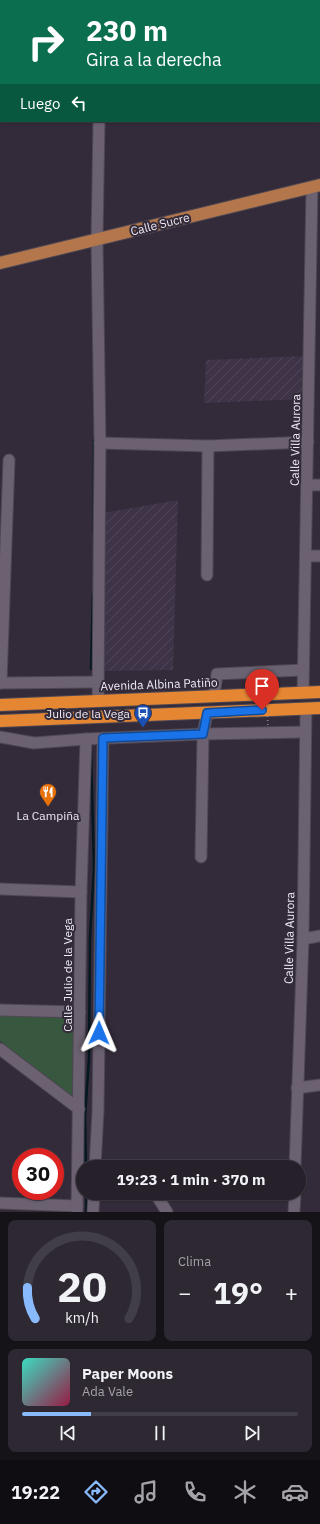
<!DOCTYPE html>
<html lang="es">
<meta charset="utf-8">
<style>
:root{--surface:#26202b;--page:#2e2833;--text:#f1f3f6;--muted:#a4a3a9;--line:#423e47;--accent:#88bafc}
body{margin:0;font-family:"IBM Plex Sans",sans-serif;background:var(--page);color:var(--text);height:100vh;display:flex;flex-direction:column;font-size:15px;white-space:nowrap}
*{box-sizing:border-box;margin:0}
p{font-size:13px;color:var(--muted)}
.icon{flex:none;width:22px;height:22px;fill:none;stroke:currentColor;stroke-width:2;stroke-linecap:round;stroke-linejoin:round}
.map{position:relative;height:1212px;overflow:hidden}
.side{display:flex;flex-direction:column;gap:8px;padding:8px;background:#151218;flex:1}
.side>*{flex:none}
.top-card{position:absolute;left:0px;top:0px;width:320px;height:122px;box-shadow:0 1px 3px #0004,0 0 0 1px var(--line);background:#0b6e4f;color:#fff;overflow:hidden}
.speed{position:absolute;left:12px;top:1148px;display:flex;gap:8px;font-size:20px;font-weight:700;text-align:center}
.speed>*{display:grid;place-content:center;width:52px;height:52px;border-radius:50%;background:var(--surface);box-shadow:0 1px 3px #0004,0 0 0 1px var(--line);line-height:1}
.speed .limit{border:6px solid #d22;background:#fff;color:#111}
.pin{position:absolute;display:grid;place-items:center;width:34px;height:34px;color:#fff;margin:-41px -17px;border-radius:50% 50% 50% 0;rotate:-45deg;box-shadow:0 0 4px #0007}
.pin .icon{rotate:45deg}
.me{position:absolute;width:44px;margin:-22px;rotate:1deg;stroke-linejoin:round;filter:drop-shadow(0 0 3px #0008)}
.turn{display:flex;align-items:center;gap:14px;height:84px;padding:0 20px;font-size:18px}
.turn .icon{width:52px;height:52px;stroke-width:2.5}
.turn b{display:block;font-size:28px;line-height:34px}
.then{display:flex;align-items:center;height:38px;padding:0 20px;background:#0003;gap:8px;font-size:15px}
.big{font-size:30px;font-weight:700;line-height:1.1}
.side .tile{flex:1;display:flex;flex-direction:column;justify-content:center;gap:6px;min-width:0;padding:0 14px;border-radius:8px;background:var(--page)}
.side .dial{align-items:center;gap:0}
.dial svg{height:104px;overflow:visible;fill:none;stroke:var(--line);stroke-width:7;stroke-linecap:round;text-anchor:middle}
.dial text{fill:var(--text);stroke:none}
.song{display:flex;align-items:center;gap:12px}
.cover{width:48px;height:48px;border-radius:6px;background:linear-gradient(135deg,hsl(170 70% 55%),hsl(340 70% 35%))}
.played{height:4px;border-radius:2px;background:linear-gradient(90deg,var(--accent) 25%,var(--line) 25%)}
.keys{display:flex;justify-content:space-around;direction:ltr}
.heat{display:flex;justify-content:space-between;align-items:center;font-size:22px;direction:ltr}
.side .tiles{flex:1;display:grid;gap:8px;grid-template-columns:1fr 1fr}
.tile:last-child{grid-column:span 2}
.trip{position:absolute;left:76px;top:1160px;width:230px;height:40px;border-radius:20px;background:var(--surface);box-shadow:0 1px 3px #0004,0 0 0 1px var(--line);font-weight:700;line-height:40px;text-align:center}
.menu{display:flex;height:64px;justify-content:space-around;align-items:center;background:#0f0d11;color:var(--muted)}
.menu .icon{width:28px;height:28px}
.menu .current{color:var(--accent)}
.menu b{font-size:18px;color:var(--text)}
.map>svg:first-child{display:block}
.industrial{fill:url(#industrial-furrows)}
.park{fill:#38573f}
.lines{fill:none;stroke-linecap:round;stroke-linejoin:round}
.stream{stroke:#031820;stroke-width:2.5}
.minor-casing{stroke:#4e4753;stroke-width:13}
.major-casing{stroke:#4e4753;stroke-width:14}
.highway-casing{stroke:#4e4753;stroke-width:14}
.minor{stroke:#6b6171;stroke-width:11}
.major{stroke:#b4774b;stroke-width:12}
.highway{stroke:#e58632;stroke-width:12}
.path-bridge{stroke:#918a96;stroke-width:1.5;stroke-dasharray:1 3;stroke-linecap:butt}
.route-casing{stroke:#114b97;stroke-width:10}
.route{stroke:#1a73e8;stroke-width:7}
.labels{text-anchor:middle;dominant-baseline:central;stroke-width:4;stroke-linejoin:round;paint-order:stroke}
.street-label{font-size:12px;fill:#f0eaf4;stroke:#332b39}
.poi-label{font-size:12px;fill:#f0eaf4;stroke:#332b39;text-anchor:end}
</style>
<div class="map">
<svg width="320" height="1212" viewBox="0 0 320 1212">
<defs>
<pattern id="industrial-furrows" width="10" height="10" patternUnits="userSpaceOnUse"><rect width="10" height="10" fill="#3f3347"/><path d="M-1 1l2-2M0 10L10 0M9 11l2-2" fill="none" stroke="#524759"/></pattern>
</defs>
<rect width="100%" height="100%" fill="#332b39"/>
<g class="industrial">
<polygon points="303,356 303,399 204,403 206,360"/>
<polygon points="178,500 173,670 102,671 103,513"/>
</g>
<polygon class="park" points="0,1014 67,1016 74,1022 73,1097 0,1041"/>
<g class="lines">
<g class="stream">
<polyline points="94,533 94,440"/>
<polyline points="91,669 93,594"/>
<polyline points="86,1167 85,1116 89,1059 90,938 94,867 91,751"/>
<polyline points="86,1212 87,1193"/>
</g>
<defs>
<g id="minor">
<polyline points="100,1 100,0"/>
<polyline points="100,443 208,446 308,442"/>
<polyline points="307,485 320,485"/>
<polyline points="306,556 320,556"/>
<polyline points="207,575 208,446"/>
<polyline points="0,683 97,682"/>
<polyline points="1,683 9,460"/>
<polyline points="303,693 312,187"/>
<polyline points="214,696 217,674 302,670"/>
<polyline points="98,701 100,443 97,240 99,121"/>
<polyline points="0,737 34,743 86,739 203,734 305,732"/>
<polyline points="201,857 203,734 207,713"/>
<polyline points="0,889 81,892"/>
<polyline points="303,939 320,936"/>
<polyline points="0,1010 80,1012"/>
<polyline points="0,1049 79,1109"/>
<polyline points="297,1088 320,1085"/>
<polyline points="95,1167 98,1111 103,738"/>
<polyline points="295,1167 303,939 306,709"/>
<polyline points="155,1193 167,1212"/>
<polyline points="0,1203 77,1206"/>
<polyline points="77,1212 81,892 86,739"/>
<polyline points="93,1212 94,1193"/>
<polyline points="294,1212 295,1193"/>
</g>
<polyline id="major" points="0,263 320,185"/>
<g id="highway">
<polyline points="0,705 320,692"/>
<polyline points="0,721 320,708"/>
</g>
</defs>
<use href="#minor" class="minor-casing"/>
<use href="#major" class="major-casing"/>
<use href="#highway" class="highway-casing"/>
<use href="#minor" class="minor"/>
<use href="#major" class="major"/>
<use href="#highway" class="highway"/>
<polyline class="path-bridge" points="266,684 268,727"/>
</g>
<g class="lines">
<defs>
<polyline id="route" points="99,1033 103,738 203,734 207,713 262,710"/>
</defs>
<use href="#route" class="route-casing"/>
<use href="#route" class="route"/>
</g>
<defs>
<symbol id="bus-pin" viewBox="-11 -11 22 30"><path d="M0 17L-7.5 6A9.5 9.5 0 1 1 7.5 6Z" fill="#1a4fb4" stroke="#332b39"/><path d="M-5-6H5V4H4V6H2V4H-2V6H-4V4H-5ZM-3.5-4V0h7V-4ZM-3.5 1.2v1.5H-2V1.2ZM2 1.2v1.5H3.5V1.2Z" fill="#fff"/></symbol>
<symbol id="restaurant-pin" viewBox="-11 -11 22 30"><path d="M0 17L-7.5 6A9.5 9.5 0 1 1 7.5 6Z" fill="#e8710a" stroke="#332b39"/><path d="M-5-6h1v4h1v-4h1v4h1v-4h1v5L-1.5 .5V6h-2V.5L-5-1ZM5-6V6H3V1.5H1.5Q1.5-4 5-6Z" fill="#fff"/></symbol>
</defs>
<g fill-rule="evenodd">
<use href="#bus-pin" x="133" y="703" width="20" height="27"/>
<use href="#restaurant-pin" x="38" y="782" width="20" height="27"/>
</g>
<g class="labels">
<g class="street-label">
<text transform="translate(160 224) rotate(-14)">Calle Sucre</text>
<text transform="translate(295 440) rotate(-89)">Calle Villa Aurora</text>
<text transform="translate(159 684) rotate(-2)">Avenida Albina Patiño</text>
<text transform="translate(289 938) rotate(-89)">Calle Villa Aurora</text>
<text transform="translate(67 975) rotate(-90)">Calle Julio de la Vega</text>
</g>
<g class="poi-label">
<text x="130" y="713">Julio de la Vega</text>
<text x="48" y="815" text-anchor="middle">La Campiña</text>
</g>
</g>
</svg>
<div class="speed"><div class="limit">30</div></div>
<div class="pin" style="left:262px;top:710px;background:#d93025"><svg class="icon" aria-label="arrive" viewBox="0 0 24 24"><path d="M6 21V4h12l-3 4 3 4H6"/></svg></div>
<svg class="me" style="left:99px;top:1033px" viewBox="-20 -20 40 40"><path d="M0-17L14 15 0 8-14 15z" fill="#1a73e8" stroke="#fff" stroke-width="4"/></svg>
<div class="trip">19:23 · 1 min · 370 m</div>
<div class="top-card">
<div class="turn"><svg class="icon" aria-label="right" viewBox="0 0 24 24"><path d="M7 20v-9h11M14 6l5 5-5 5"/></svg><div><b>230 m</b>Gira a la derecha</div></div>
<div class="then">Luego<svg class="icon" aria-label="left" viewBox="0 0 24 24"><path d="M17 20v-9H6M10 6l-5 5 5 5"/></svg></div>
</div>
</div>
<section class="side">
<div class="tiles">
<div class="tile dial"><svg viewBox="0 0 100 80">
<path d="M14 69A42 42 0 1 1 86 69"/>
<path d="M14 69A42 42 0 0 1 8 45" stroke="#88bafc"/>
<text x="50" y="56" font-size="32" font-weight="700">20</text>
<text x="50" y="72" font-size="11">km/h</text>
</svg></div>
<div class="tile"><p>Clima</p>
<div class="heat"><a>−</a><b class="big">19°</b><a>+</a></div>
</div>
<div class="tile">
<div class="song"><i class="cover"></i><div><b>Paper Moons</b><p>Ada Vale</p></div></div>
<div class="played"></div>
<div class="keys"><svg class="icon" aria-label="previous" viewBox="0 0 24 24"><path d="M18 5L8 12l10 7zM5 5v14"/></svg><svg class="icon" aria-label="pause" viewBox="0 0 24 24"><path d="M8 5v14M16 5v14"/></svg><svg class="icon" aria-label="next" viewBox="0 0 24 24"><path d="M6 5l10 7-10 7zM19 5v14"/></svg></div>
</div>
</div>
</section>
<nav class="menu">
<b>19:22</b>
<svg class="icon current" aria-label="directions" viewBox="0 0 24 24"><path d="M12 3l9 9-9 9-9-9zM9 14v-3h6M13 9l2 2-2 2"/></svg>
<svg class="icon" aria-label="music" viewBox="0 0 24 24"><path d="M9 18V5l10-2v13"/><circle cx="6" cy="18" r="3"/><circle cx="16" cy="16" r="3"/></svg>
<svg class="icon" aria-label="phone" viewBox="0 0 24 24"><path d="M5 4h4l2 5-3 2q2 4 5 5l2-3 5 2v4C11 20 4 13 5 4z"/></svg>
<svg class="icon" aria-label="climate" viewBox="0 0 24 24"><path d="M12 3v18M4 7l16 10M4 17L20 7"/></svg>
<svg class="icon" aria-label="car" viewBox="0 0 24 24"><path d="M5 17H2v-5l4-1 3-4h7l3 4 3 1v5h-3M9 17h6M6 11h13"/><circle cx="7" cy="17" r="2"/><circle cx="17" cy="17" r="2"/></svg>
</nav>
